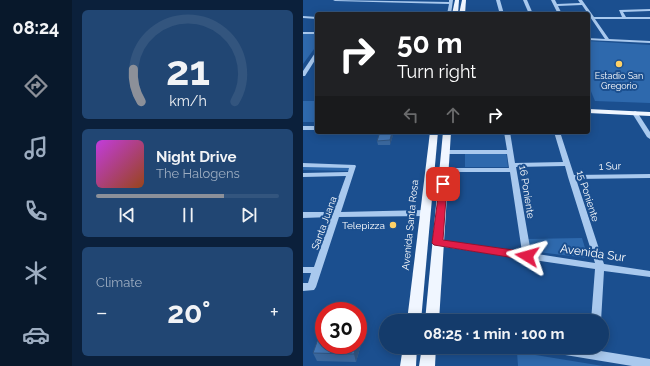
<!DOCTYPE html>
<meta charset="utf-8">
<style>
:root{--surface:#143b6b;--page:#214673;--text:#f1f3f6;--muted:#9dadc1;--line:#33557e;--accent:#8c9099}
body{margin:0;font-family:Raleway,sans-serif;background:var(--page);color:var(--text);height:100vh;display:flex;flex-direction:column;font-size:15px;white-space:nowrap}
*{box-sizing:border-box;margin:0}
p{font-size:13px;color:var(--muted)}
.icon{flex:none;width:22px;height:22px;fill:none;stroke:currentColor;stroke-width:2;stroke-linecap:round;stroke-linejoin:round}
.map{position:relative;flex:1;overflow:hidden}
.drawer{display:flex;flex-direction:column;gap:10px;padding:10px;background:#0b203b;width:231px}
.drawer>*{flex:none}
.guide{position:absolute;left:12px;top:12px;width:275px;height:122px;border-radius:4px;box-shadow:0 2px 10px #0003,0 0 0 1px var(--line);background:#202124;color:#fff;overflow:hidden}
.speed{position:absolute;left:12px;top:302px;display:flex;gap:8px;font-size:20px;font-weight:700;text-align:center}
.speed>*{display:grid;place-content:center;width:52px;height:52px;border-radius:50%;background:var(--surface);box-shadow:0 2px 10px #0003,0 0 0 1px var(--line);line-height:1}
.speed .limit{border:6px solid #d22;background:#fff;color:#111}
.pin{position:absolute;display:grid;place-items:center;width:34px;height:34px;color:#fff;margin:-17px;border-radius:8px;box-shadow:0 2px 6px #0006}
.me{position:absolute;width:44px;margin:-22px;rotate:278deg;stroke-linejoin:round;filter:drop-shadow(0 0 3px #0008)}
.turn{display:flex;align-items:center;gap:14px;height:84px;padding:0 16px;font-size:18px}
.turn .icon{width:52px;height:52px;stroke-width:2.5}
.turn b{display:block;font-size:28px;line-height:34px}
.lanes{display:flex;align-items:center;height:38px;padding:0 16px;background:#0003;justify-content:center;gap:20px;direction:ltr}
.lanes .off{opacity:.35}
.big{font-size:30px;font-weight:700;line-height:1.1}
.drawer .tile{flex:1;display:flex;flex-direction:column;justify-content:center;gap:6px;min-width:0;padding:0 14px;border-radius:6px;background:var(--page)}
.drawer .dial{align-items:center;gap:0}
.dial svg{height:104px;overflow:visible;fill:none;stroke:var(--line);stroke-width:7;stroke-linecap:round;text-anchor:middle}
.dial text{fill:var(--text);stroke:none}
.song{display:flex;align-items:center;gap:12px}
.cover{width:48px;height:48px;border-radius:6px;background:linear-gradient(135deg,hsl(290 70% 55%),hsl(20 70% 35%))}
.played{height:4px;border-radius:2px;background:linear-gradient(90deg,var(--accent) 70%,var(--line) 70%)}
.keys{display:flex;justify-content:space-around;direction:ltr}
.heat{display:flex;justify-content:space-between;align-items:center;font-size:22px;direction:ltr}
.trip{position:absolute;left:76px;top:314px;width:230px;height:40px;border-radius:20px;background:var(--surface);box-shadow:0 2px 10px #0003,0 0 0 1px var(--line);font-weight:700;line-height:40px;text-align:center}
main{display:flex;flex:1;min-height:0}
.tabs{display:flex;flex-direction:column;width:72px;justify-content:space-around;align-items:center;background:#08182b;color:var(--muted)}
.tabs .icon{width:28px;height:28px}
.tabs .selected{color:var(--accent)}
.tabs b{font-size:18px;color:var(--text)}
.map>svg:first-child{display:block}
.green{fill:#2e69ad}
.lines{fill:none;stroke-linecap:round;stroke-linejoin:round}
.minor{fill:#a9c9ee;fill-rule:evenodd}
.major{fill:#f0f6ff;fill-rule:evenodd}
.wall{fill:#3a679d}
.shaded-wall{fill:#305480}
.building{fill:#4478b7;stroke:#305480}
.route{fill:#e11d48;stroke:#92132f}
.poi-dot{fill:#ffd166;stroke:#1b4f8f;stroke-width:1.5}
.labels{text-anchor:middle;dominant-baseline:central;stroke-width:4;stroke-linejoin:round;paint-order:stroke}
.far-poi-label{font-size:9px;fill:#fff;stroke:#1b4f8f}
.street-label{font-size:10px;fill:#fff;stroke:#1b4f8f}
.poi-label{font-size:10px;fill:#fff;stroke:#1b4f8f;text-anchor:end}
.near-street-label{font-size:12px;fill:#fff;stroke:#1b4f8f}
</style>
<main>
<nav class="tabs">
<b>08:24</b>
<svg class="icon selected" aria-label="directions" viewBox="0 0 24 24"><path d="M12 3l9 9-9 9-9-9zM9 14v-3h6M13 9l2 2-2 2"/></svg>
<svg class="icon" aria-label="music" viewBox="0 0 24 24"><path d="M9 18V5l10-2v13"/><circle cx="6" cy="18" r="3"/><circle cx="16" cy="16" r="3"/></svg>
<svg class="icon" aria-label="phone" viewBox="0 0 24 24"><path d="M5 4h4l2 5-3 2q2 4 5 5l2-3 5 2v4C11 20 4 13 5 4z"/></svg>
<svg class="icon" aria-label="climate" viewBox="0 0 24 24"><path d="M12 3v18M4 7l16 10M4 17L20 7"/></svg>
<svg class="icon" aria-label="car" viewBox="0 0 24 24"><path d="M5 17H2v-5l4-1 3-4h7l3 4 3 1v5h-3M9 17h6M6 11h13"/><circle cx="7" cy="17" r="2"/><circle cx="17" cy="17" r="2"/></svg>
</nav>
<section class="drawer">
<div class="tile dial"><svg viewBox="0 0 100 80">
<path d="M14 69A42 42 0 1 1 86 69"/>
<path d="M14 69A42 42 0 0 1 8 44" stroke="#8c9099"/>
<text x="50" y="56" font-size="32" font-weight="700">21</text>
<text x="50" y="72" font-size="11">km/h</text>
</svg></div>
<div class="tile">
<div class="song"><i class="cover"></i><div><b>Night Drive</b><p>The Halogens</p></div></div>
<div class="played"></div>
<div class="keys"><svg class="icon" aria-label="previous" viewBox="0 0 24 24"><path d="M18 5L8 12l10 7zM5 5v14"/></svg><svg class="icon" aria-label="pause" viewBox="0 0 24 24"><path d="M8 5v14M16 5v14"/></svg><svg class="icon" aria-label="next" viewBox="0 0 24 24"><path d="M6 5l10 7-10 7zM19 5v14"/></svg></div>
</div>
<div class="tile"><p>Climate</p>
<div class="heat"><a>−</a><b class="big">20°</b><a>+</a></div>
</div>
</section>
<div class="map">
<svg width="347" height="366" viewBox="0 0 347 366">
<rect width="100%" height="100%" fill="#1b4f8f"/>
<g class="green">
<polygon points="0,34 14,34 14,45 0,64"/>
<polygon points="285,41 347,45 347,103 292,101 285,84"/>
<rect x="0" y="101" width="14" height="21"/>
<polygon points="162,150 203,150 205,167 162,167"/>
<polygon points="49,165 47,171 0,170 0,166"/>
<polygon points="279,238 285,258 226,251 224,239"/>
<polygon points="214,352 300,366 215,366"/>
</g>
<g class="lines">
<g class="minor">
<polygon points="30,0 146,2 146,0 150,0 148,14 144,14 146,4 32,1"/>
<polygon points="193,0 197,0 201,14 160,13 158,12 160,11 196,11"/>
<polygon points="220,0 224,0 230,14 226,14"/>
<polygon points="248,0 252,0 254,4 277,3 275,0 279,0 291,17 319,17 316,10 347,9 347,11 320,12 323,17 347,17 347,19 292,19 306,39 347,41 347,43 285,40 285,38 302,39 279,5 255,6 259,14 255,14"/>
<polygon points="0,16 14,17 14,19 0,18"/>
<rect x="0" y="32" width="14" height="2"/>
<polygon points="12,53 14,53 14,57 2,76 0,76 0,71"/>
<polygon points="332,111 334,112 347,132 347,139 344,137 329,113"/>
<rect x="0" y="126" width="14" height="4"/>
<path d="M201,132H207L212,163L260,162L251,132H257L271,175L347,174V178L273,179L301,264L347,271V277L301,271L298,321H288L292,269L135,246L132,245L131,243L132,241L135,240L219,252L207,172H141L138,170L141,168H206L204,154H143L140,152L143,150H204ZM262,166L265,177L292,263L228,253L213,167Z"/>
<polygon points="0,163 52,165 53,166 38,212 123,210 126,211 127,213 126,215 123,216 36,217 13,287 11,290 0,291 0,283 5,283 8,273 0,273 0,267 11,267 28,217 0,218 0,212 30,212 43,176 0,177 0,173 45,172 46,168 0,167"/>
<polygon points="239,347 273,347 347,359 347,366 329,366 244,352 240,350"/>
</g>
<g class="major">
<polygon points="152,0 156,0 155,14 149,14"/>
<polygon points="159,0 163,0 162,14 156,14"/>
<polygon points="285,109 347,112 347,116 285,113"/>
<polygon points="127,132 135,132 118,321 104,321"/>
<polygon points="140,132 148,132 136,321 122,321"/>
<polygon points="100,347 114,347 113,366 97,366"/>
<polygon points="119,347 133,347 132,366 116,366"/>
</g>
</g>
<g class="wall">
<polygon points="91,132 87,145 75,145 74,141"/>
<polygon points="58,326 61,334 53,362 14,361 10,353"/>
</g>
<g class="shaded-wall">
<polygon points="89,132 91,132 87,145 87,140"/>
<polygon points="58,326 61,334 53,362 51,354 53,345 55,345 55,338"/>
</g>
<g class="building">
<polygon points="77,132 89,132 87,140 74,141"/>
<polygon points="20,325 21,325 21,345 53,345 51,354 10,353"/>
<polygon points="55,326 58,326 55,338"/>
</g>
<polygon class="route" points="137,182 140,182 144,184 140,240 224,252 228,253 230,256 228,259 224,260 131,245 129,243"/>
<g class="poi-dot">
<circle cx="316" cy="64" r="4"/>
<circle cx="90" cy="225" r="4"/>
</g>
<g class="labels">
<g class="far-poi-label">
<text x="316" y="76">Estadio San<tspan x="316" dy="10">Gregorio</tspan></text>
</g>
<g class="street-label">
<text transform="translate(307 166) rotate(-1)">1 Sur</text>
<text transform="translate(224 192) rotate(81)">16 Poniente</text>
<text transform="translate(285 196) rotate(72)">15 Poniente</text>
<text transform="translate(21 223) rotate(-70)">Santa Juana</text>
<text transform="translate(107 225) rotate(-84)">Avenida Santa Rosa</text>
</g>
<g class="poi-label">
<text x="82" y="225">Telepizza</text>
</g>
<g class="near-street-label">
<text transform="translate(290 253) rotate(8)">Avenida Sur</text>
</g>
</g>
</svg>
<div class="speed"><div class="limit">30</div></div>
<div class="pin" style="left:140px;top:184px;background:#d93025"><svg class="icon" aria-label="arrive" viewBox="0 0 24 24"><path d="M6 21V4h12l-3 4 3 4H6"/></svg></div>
<svg class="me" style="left:224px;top:256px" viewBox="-20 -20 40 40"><path d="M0-17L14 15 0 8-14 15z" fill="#e11d48" stroke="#fff" stroke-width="4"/></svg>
<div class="trip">08:25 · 1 min · 100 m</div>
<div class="guide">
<div class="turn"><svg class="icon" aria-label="right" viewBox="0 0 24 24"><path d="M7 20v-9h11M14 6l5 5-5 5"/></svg><div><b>50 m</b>Turn right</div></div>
<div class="lanes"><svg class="icon off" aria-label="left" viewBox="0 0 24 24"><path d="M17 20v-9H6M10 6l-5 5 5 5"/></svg><svg class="icon off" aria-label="ahead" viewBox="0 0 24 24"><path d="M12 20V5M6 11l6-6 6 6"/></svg><svg class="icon" aria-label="right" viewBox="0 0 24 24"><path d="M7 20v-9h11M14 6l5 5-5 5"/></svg></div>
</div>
</div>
</main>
